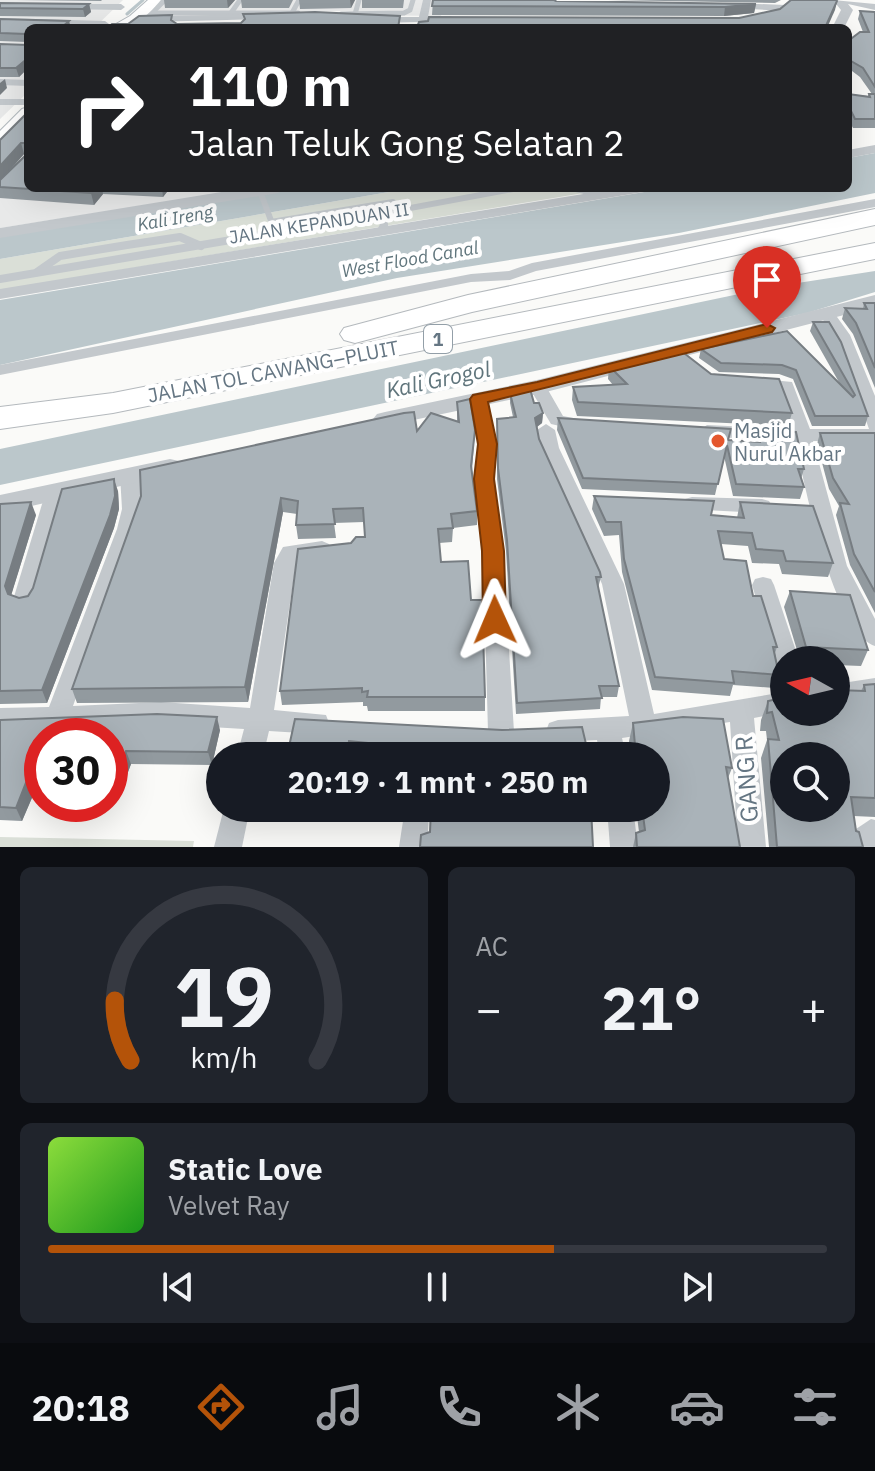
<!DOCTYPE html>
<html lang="id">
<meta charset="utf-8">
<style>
:root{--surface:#171b24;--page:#20242c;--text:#f1f3f6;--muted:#9ea1a6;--line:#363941;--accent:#b45309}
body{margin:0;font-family:"IBM Plex Sans",sans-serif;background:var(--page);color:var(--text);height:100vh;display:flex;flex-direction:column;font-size:30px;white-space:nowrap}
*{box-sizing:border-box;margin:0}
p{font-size:26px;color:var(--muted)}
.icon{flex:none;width:44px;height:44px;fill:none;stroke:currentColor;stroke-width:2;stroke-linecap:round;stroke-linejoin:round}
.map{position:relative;height:847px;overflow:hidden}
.drawer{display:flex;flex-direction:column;gap:20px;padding:20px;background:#0d0f14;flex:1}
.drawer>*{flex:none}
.top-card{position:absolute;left:24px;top:24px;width:828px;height:168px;border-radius:12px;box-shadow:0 8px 32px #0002;background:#202124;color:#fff;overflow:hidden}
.needle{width:52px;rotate:278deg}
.tools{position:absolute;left:770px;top:646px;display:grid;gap:16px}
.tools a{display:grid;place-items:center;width:80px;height:80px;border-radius:50%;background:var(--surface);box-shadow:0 8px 32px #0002;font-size:40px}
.speed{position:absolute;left:24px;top:718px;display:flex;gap:16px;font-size:40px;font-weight:700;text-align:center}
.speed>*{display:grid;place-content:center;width:104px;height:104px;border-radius:50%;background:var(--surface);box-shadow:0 8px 32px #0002;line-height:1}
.speed .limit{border:12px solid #d22;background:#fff;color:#111}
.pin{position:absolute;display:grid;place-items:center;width:68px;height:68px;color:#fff;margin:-82px -34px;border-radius:50% 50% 50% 0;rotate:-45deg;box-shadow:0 0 8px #0007}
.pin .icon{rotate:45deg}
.me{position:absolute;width:88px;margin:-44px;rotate:359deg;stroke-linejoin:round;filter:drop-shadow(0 0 6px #0008)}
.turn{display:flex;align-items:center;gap:28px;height:168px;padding:0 32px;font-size:36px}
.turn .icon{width:104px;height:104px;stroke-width:2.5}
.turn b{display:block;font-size:56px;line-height:68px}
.big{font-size:60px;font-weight:700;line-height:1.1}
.drawer .widget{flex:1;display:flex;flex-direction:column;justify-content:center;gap:12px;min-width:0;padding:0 28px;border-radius:12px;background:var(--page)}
.drawer .dial{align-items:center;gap:0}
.dial svg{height:208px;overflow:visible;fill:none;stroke:var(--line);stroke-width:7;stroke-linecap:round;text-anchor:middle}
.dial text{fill:var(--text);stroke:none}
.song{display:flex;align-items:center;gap:24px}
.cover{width:96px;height:96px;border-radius:12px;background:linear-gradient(135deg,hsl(90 70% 55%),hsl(120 70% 35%))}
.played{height:8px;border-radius:4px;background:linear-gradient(90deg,var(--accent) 65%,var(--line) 65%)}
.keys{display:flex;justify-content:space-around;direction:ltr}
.heat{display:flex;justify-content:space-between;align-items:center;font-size:44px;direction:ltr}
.drawer .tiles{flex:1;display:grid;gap:20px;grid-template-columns:1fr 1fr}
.widget:last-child{grid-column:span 2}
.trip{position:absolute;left:206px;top:742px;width:464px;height:80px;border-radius:40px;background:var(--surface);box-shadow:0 8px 32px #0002;font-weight:700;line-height:80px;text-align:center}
.dock{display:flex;height:128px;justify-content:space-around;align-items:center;background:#090b0e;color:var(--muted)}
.dock .icon{width:56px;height:56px}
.dock .on{color:var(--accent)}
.dock b{font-size:36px;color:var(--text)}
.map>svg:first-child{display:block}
.built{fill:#e8e9e9}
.green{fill:#dadfd7}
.water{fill:#bbc7cb}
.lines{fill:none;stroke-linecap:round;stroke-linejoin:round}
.stream{stroke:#bbc7cb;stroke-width:3}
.secondary-casing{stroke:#b3babf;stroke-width:2}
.motorway-casing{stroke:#b4b9bd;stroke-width:2}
.service-far2{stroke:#c3c8cc;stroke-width:5}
.service-far1{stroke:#c3c8cc;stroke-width:6}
.service{stroke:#c3c8cc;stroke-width:8}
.minor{fill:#c3c8cc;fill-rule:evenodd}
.tertiary{fill:#c3c8cc;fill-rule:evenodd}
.secondary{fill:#fff;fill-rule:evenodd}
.motorway{fill:#fff;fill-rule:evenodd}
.wall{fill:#929a9f;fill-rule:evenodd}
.shaded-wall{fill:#777d82}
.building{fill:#aab3b9;stroke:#777d82;stroke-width:2;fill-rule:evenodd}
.route{fill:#b45309;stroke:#753606;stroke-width:2}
.poi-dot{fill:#e4572e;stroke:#fff;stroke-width:3}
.labels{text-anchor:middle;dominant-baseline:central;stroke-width:8;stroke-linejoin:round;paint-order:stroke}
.far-water-label{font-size:18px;font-style:italic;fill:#60757c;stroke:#fff}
.far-street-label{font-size:18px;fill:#657683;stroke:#fff}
.shield{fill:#fff;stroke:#939fa8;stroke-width:2}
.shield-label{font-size:18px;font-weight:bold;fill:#657683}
.street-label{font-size:20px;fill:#657683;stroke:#fff}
.poi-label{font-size:20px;fill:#657683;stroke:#fff;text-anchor:start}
.water-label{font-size:22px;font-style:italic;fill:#60757c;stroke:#fff}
.near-street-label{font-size:24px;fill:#657683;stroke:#fff}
</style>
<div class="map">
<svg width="875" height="847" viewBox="0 0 875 847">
<rect width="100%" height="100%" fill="#fafaf8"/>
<g class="built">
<polygon points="0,0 123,0 94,28 28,28 28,92 0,119"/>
<polygon points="167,0 445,0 441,16 367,15 345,11 157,11"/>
<polygon points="28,148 28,188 255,188 0,228 0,181"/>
</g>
<g class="green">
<polygon points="412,188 614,188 0,290 0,259"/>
<polygon points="0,837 194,841 193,847 0,847"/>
</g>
<g class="water">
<polygon points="875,153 875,193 679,233 397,278 0,365 0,300 668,188 848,188 848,158"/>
<polygon points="296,188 412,188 0,259 0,237"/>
<polygon points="875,271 875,292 807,313 0,485 0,449 772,287"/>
</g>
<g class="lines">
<polyline class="stream" points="127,14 143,0"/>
<defs>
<g id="secondary">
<path d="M148,0H161C146,18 133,28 109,28L130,16Z"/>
<polygon points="28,107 28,121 6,144 0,145 0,131 22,109"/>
</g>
<g id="motorway">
<polygon points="875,209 875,225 472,312 355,343 344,340 340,334 344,328 468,295"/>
<polygon points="875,243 875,259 113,413 0,429 0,407 113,393"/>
</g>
</defs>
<use href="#secondary" class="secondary-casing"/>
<use href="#motorway" class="motorway-casing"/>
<g class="service-far2">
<polyline points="142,13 298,13"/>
<polyline points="152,13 165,0"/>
<polyline points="231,13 240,0"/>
<polyline points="292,13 299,0"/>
<polyline points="341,14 404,13 410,10 413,0"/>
<polyline points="355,14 359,0"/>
</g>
<g class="service-far1">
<polyline points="572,188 601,195"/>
<polyline points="260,191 273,226"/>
<polyline points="271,222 393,202 383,227"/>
<polyline points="308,227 518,188"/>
</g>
<g class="service">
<polyline points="381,231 384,225"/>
<polyline points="37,272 60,256 127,245 180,237 201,246"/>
<polyline points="0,279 320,225"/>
</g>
<g class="minor">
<polygon points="423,0 431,0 428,17 451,16 455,19 427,22 426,28 416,28 418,22 377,23 373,20 377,17 419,17"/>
<polygon points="733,3 785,5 789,8 785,11 730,8"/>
<polygon points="67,4 121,4 125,7 121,10 64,9"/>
<polygon points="271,14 268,19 149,22 145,19 149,16"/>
<polygon points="0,18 105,21 109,24 105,27 0,24"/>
<polygon points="0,79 28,80 28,86 0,85"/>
<polygon points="0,99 27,99 28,105 0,105"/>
<polygon points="875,145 875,153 848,158 848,150"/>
<polygon points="620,188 649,188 643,192 0,299 0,289"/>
<polygon points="875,199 875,207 536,271 510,280 471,282 0,375 0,365 471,274 509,271 532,263"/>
<path d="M827,308L832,310L850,335L875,396V441H813L847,566L875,619V646C833,632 804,482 795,440L707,437L698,431L707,425L792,429L779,390L752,386L749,382L752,378L792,382L810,429H869L841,350L819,313Z"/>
<polygon points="538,382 544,383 563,416 588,421 591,425 588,429 582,431 551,424 529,387"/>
<polygon points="479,394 488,399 496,444 494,479 503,551 514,732 510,740 501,743 492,740 488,732 483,551 474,479 478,444 470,399"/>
<polygon points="546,424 555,430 559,448 624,584 654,714 784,692 785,712 754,718 766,847 738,847 730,722 622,738 626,756 600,756 597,740 558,742 549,739 546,731 549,723 558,720 629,716 602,584 541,448 537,430"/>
<polygon points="130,469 140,475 142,509 73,706 161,702 250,708 274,563 283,547 322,541 329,544 332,549 329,554 297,559 296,563 274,710 326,715 329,723 326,731 317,734 269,731 263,756 237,756 244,729 161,724 0,730 0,708 49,707 117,529 122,509 120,475"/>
<polygon points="56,484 63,486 66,491 35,600 32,606 24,608 16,606 13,600 46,491 49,486"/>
<polygon points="692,497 762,499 769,501 772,506 769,511 762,513 685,509 682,504 685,499"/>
<polygon points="763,577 771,579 774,585 799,660 784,660 784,669 779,667 775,660 752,585 755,579"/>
<polygon points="875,678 875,698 836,704 836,684"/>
<polygon points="224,808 250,808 242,847 214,847"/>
<polygon points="405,808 427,808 429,814 427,847 399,847"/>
<polygon points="607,808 633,808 638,847 610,847"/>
<polygon points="871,819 875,820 875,847 849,847 853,831"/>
</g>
<g class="tertiary">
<polygon points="833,0 875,4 875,10 848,4 853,10 844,28 832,28 841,10"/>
<polygon points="246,188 286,188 278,193 0,238 0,228"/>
<polygon points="875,295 875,307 538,394 385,426 377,424 373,419 377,414 385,412 537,380"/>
<polygon points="170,459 179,461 183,467 179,473 0,513 0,495"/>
</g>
<use href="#secondary" class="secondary"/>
<use href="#motorway" class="motorway"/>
</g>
<g class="wall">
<polygon points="16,0 102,0 101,1"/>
<polygon points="164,0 235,0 228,8 165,8"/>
<polygon points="241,0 293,0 289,8 242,8"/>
<polygon points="299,0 355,0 351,8 300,9"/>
<polygon points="362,0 404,0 403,8 362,8"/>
<polygon points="433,0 557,0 556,1 756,4 754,13 724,16 432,15"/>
<polygon points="608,0 781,0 775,3"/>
<polygon points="0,3 89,4 91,12 85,17 0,16"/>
<polygon points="860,11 875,12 875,128 853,128 848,119 848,94 868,96 869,94 872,94 860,77 848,68 848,38 852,38 863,32 858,19"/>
<polygon points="0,19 69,21 28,68 19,77 0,77 0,44 28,45 27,42 0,41"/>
<path d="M28,112V188H170L163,197L103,194L94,205L0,198V140ZM24,154H27L3,178Z"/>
<polygon points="864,303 875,303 875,388 853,334 842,319 845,308 863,309"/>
<polygon points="813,322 868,416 865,426 812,426 793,379 779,374 719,372 699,358 701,349 787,331 840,384 810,331"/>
<polygon points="609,366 711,374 792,413 788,426 577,416 572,400 573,387 613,385 608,379"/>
<polygon points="510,393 534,403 543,413 542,423 537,427 539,439 601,577 598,588 619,686 617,697 601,697 600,709 516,714 506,551 497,479 497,419 513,417 510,403"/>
<polygon points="457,402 475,430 472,470 477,511 477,525 453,528 452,542 439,543 441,562 471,600 485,697 485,711 368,711 367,706 363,706 363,702 282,705 280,691 351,543 365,537 364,522 334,523 336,538 298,539 296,525 297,514 283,512 248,702 77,703 72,689 141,496 457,421"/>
<polygon points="558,418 728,440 755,442 758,430 804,469 801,479 804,487 800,499 733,496 724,456 715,495 582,489 557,430"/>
<polygon points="820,433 875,433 875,613 850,565 836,515 839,506 829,489 817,444"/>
<polygon points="118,491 119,509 114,528 47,703 0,704 0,504 36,515 11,595 19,598 28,596"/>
<polygon points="594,496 711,515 737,518 740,502 833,563 828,577 782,574 779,564 752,563 748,546 721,544 724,559 753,596 777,647 775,653 779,675 774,688 733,685 730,696 652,690 622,572 619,535 604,536 592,509"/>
<polygon points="790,591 868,650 861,666 836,665 836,660 800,660 784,607"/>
<polygon points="875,684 875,817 854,816 856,831 863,847 769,847 761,758 767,740 766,731 760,731 761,720 768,701 783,705 836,712 861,691 864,685"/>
<polygon points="295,719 586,744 585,750 587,756 287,756"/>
<polygon points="0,720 220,730 212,765 131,764 122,788 110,786 110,736 42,736 42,794 34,793 22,821 0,820"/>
<polygon points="633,723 732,768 728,778 740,847 633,847 636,833 639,832 636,808 656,808 656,756 630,756 629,741"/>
</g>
<g class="shaded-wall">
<polygon points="227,0 235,0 228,8"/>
<polygon points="350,0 355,0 351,8"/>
<polygon points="837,1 835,10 827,28 825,28"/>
<polygon points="89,4 91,12 85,17 83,9"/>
<polygon points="756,4 754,13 724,16 725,7"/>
<polygon points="69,21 71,28 61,28"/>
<polygon points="28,58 28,68 19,77 16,68"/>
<polygon points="5,79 7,88 0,95 0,83"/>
<polygon points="21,143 24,154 0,181 0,166"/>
<polygon points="96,188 102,188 103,194 94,205 91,193"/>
<polygon points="162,188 170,188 163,197"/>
<polygon points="543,413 542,423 534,429 535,418"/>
<polygon points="114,479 118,491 119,509 114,528 47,703 42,690"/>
<polygon points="281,498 283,512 248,702 245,687"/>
<polygon points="31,502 36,515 10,599 5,586"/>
<polygon points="217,717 220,730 212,765 208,752"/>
<polygon points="126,751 131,764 122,788 117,775"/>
<polygon points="27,780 34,793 22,821 16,808"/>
</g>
<g class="building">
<polygon points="433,0 554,0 556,1 756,4 725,7 432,6"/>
<polygon points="791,0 836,0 837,1 825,28 417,28 419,22 428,21 429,17 739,18 780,9"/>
<polygon points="0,3 89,4 83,9 0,8"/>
<polygon points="860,11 875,12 875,87 863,68 851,61 848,56 848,38 852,38 860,32 869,32"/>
<polygon points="315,12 400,16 398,28 108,28 112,24 128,24 139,16 172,15 171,20 177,24 241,23 245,19 243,14"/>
<polygon points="0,19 69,21 61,28 28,28 28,58 16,68 0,68 0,44 28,45 26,34 0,33"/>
<polygon points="848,94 870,97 869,94 875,94 875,119 855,119 848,105"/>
<polygon points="28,112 28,143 21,143 0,166 0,140"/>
<polygon points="28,153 28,188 96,188 91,193 0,187 0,180"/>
<polygon points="864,303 875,303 875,368 856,323 845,308 867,309"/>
<polygon points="813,322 829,322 841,342 868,416 815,416 796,370 782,365 721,363 701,349 787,331 853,397 855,395"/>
<polygon points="680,350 711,374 779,379 792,413 578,402 573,387 627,384 609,366"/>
<polygon points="530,389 534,403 539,403 543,413 535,418 539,439 600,572 601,577 596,577 619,686 599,686 602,698 517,703 507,540 498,468 497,419 516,417 510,393"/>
<polygon points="470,399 475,430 471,466 477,511 451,514 453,528 438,529 441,562 468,561 471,600 482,600 485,697 367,697 368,691 362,692 362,688 280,691 298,549 351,543 356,537 365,537 363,508 333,509 335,524 296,525 298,501 281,498 245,687 72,689 141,496 140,470 404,413 414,412 417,431 431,413 459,422 457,402"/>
<polygon points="558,418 731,429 728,440 760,442 758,430 796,432 804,469 798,469 804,487 736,484 727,445 718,484 583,478"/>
<polygon points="820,433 875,433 875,592 854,554 840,503 849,504 833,478"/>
<polygon points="114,479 115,496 110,515 42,690 0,691 0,504 31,502 5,586 8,594 19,598 28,596 33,588 62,489"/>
<polygon points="594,496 714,501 711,515 744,518 740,502 813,506 833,563 786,561 783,551 756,549 752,533 718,531 724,559 746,561 753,596 761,596 777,647 773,647 779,675 732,671 734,683 655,677 624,559 621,522 606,522"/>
<polygon points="790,591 850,595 868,650 806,647"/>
<path d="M875,684V798L851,797L856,831L859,832L863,847H777L768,739L779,740L772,712L767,713L768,701L782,698L784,705V712H836V690L865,691L864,685ZM784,756H836V808H784Z"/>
<polygon points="157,714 217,717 208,752 126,751 117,775 110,774 110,736 42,736 42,782 27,780 16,808 0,807 0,720"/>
<polygon points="683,717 723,719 732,768 726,767 740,847 637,847 636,833 645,830 642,808 656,808 656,756 636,756 633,723"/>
<polygon points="295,719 502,730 582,727 586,744 583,744 587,756 375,756 377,744 349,741 347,756 287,756"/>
<polygon points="431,808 591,808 593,847 420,847 421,835 430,832"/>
</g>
<polygon class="route" points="767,324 775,328 772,332 488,402 497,444 494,479 504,551 506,620 503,626 495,629 487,626 483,620 482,551 474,479 478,444 470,399 473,395 537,382"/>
<circle class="poi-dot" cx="718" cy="441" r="8"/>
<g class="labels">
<g class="far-water-label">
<text transform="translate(175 218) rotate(-10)">Kali Ireng</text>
<text transform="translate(410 259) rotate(-10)">West Flood Canal</text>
</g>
<g class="far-street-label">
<text transform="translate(319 223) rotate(-9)">JALAN KEPANDUAN II</text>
</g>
<rect class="shield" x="424" y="325" width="28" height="28" rx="6"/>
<g class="shield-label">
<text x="438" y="339">1</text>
</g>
<g class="street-label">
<text transform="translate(273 371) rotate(-11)">JALAN TOL CAWANG–PLUIT</text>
</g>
<g class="poi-label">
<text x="734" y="430">Masjid<tspan x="734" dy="23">Nurul Akbar</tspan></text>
</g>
<g class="water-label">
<text transform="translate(438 379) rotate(-12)">Kali Grogol</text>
</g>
<g class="near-street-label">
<text transform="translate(746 779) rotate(-94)">GANG R</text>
</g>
</g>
</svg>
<div class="tools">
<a><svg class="needle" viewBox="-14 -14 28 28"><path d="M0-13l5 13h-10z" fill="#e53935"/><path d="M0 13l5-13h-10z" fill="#9ea1a6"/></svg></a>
<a><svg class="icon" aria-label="search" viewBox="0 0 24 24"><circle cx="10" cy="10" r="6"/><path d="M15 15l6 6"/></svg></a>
</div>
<div class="speed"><div class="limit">30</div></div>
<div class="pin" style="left:767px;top:328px;background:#d93025"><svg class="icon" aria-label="arrive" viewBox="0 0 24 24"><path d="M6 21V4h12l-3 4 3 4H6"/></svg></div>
<svg class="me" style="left:495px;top:620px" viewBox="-20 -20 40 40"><path d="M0-17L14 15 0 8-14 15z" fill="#b45309" stroke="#fff" stroke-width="4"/></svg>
<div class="trip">20:19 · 1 mnt · 250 m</div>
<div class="top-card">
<div class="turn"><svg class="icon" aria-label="right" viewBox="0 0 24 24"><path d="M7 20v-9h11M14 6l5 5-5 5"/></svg><div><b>110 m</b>Jalan Teluk Gong Selatan 2</div></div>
</div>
</div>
<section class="drawer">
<div class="tiles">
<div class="widget dial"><svg viewBox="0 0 100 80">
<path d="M14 69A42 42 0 1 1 86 69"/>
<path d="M14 69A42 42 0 0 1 8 46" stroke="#b45309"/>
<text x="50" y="56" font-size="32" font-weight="700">19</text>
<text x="50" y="72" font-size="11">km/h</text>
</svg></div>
<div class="widget"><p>AC</p>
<div class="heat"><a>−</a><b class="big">21°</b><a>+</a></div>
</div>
<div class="widget">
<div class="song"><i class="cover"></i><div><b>Static Love</b><p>Velvet Ray</p></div></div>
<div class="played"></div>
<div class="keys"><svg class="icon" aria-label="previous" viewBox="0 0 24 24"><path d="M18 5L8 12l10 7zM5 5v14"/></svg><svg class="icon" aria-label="pause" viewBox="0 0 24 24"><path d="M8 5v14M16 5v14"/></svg><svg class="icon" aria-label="next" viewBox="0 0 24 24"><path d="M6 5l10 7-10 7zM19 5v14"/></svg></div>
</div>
</div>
</section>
<nav class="dock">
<b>20:18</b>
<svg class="icon on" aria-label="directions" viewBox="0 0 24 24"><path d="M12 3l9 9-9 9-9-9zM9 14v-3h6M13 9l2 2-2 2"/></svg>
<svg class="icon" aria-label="music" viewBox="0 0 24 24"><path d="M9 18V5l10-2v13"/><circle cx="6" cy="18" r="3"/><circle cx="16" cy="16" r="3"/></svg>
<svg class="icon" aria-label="phone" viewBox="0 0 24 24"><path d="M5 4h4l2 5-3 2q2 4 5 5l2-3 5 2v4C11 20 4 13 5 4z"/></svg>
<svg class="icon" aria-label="climate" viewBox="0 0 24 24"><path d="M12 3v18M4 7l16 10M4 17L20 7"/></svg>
<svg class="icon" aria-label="car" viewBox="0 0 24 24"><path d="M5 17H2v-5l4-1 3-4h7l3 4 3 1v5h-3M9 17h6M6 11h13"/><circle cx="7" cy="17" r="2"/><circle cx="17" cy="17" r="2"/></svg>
<svg class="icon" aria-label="filters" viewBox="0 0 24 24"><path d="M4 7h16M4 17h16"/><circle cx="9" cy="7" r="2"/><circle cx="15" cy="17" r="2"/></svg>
</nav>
